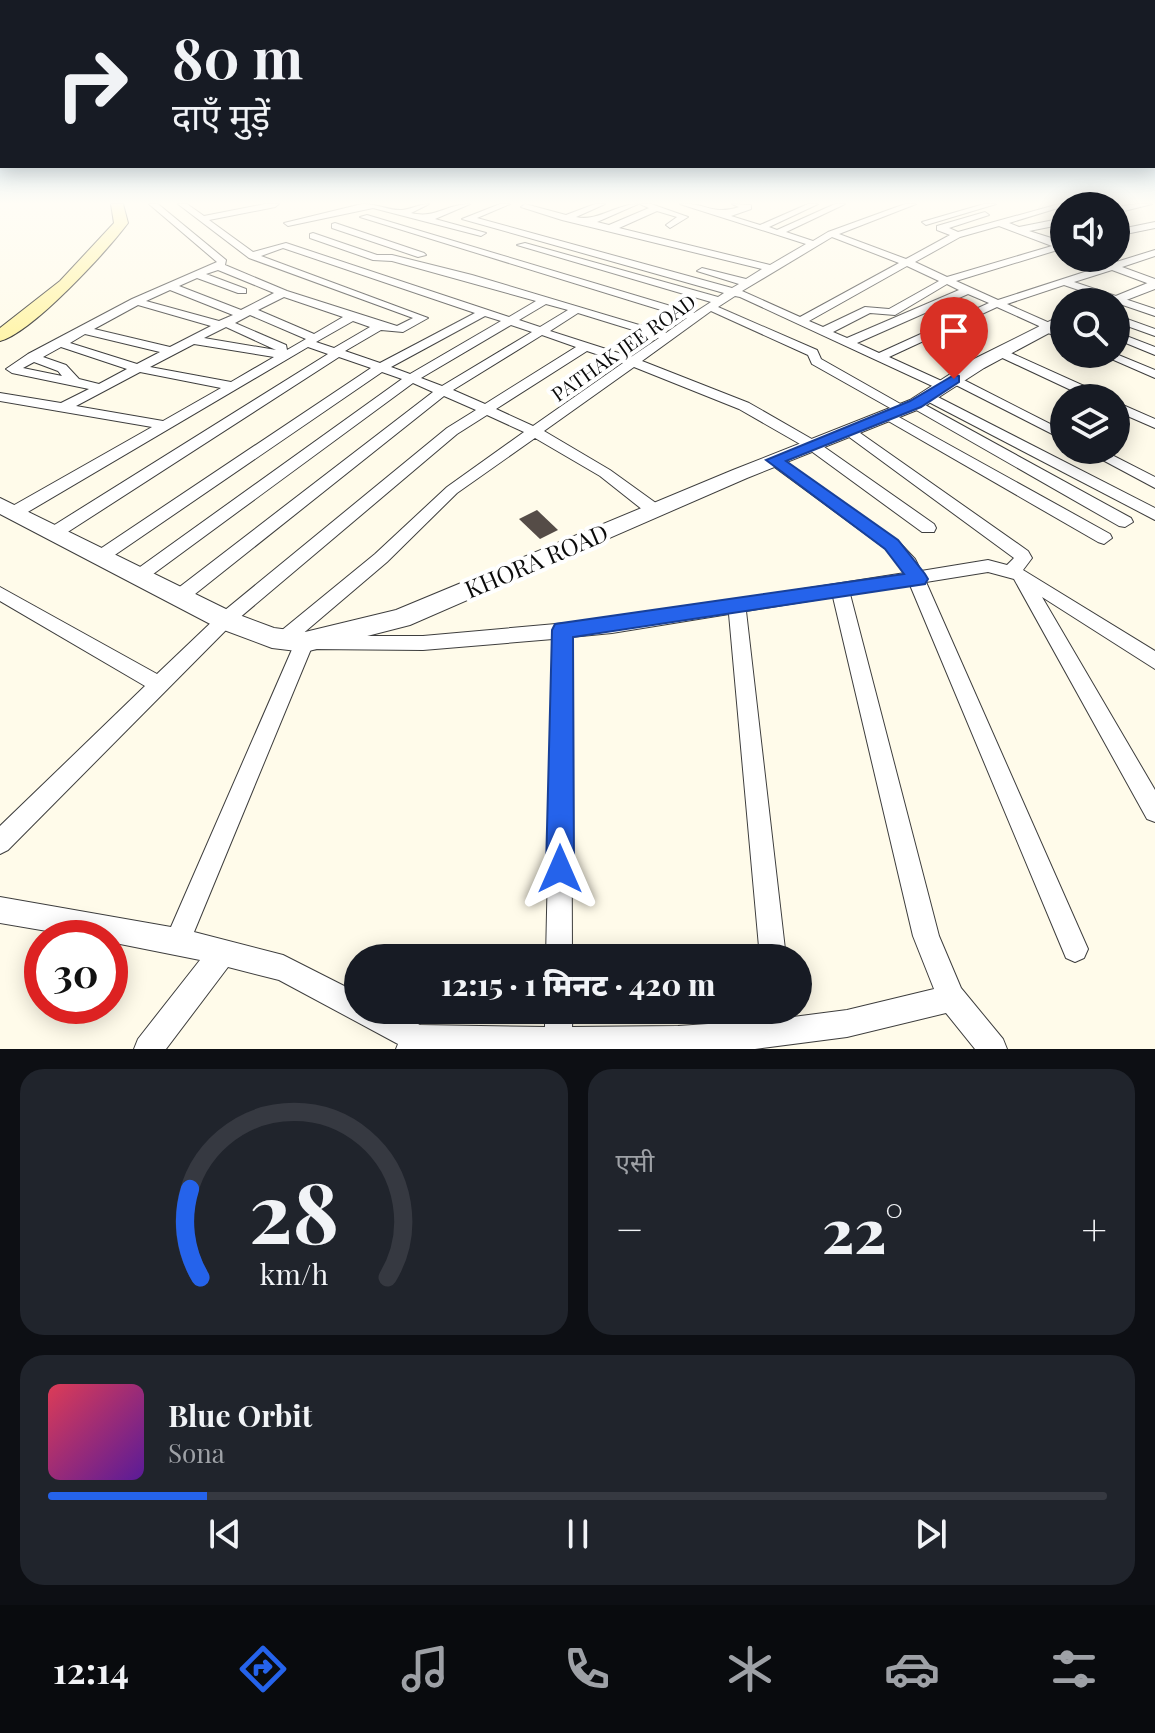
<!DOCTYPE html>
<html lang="hi">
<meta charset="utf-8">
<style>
:root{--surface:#171b24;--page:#20242c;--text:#f1f3f6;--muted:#9ea1a6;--line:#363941;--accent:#2563eb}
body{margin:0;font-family:"Playfair Display","Noto Sans Devanagari",serif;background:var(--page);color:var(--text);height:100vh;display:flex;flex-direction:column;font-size:30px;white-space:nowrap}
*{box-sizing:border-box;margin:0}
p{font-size:26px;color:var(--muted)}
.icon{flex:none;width:44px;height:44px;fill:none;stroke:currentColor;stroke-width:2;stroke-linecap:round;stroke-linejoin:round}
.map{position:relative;height:1049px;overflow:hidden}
.side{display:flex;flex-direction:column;gap:20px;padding:20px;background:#0d0f14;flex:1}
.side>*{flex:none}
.top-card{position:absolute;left:0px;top:0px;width:1156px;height:168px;box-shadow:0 4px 20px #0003;background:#171b24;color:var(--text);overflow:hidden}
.buttons{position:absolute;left:1050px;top:192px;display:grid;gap:16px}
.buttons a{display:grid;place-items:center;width:80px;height:80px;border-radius:50%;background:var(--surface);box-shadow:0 4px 20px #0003;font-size:40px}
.speed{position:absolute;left:24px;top:920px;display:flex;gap:16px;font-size:40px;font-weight:700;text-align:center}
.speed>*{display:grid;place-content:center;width:104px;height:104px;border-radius:50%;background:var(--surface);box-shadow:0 4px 20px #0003;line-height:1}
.speed .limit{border:12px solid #d22;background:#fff;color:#111}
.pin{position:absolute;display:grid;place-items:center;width:68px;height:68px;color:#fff;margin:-82px -34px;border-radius:50% 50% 50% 0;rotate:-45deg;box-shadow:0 0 8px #0007}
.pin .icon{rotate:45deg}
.me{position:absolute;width:88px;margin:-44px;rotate:0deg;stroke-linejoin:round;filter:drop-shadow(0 0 6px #0008)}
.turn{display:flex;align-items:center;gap:28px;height:168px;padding:0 40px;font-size:36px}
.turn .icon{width:104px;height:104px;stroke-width:2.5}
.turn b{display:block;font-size:56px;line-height:68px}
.big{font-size:60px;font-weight:800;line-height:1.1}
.side .tile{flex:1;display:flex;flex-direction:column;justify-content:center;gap:12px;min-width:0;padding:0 28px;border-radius:24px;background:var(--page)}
.side .dial{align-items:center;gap:0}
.dial svg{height:208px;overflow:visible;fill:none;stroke:var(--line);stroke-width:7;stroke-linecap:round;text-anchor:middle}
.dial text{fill:var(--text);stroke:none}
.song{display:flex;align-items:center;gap:24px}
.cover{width:96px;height:96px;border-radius:12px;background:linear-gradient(135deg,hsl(350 70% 55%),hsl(270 70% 35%))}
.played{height:8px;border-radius:4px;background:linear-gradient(90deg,var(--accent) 15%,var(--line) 15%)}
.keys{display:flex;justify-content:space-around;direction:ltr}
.heat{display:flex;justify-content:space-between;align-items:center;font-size:44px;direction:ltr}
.side .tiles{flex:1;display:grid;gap:20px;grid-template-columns:1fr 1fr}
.tile:last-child{grid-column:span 2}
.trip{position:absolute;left:344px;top:944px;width:468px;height:80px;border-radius:40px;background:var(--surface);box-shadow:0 4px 20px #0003;font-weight:800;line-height:80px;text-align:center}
.tabs{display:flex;height:128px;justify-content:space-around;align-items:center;background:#090b0e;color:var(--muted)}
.tabs .icon{width:56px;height:56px}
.tabs .active{color:var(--accent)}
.tabs b{font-size:36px;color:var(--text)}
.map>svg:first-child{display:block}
.building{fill:#554c47}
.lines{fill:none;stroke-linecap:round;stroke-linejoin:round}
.minor-casing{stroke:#3e3e3e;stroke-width:2}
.tertiary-casing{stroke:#3e3e3e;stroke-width:2}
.secondary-casing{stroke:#2d2d2d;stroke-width:2}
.minor{fill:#fff;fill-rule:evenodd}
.tertiary{fill:#fff;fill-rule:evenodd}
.secondary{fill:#fff4a5;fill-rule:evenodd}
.route{fill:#2563eb;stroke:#184099;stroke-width:2}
.labels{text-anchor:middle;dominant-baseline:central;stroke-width:8;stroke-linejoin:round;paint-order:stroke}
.far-street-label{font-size:20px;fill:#0b0b0b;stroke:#fff}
.street-label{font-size:24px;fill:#0b0b0b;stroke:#fff}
</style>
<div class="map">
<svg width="1155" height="1049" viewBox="0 0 1155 1049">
<rect width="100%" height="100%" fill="#fffbea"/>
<polygon class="building" points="537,510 558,530 540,539 519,519"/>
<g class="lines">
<defs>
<g id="minor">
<path d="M149,204H158L226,260L225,265L287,291L397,326L413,318L249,258L178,204H187L204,216L265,204H279L275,207L209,220L253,252L286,243L509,317L536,301L392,261L373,260L310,238V234L313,233L377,255H392L472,275L666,333L687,318L360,217L367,215L694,313L711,302L517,245L525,243L718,297L724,293L462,219L500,204H510L477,218L732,288L739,284L697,271L702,268L746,279L762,269L562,220L521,207L525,204L566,215L595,204H605L576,217C598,222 616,204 638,204L597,222L609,225L649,208L640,204H651L688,217L670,228L666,225L677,217L657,211L619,228L770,265L806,244L680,204C705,202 712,216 739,207L732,204L751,205V209L731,216L760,225L808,204H818L769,227L777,230L835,204H845L786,232L813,241L828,232L905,204H916L839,234L906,259L950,235L937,230V226L985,212L989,215L949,228L958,232L1059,204H1071L1009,223L1019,227L1064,218V224L1029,231L1064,242V248L956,281L998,300L1103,266L1086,258H1100L1113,263L1155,250V256L1122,267L1155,279V286L1112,270L1074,282L1155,309V316L1064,285L1007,304L1052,324L1053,327L1064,332V339L1040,330L1039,326L997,307L889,357L946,383V389L941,390L740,297L735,296L718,307L817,350L821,359L904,406L906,409L899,413L812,364L808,355L711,311L642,361L749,403L817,442L934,524L936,528L934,532H922L807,448L739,409L634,367L544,431L610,470L660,506L662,510L660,514H648L600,476L535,438L457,493L387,562L300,636H423L612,619L905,573L902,566L886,549L769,463L767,460L774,456L898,541L915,559L921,571L988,560L1007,565L1014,558L841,431L848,427L853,428L1028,551L1032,558L1023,570L1155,651V669L1042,597L1155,790V822L1147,819L1014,579L988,572L926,582L1088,949L1084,958L1075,962L1066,958L910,585L850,594L939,936L961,988L1003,1039L1007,1049H975L946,1013L847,1037L755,1049H396L398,1044L279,980L228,967L166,1049H134L138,1039L200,960L110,942V938H88L0,923V897L171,927L297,638L283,647L276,645L274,640L276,635L375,554L447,487L524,432L487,415L457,434L231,625L8,850L0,854V826L145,686L0,601V587L157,674L219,615L447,428L476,410L444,396L185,602H173L170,597L173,592L433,392L413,383L145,580H133L130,576L133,572L402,379L382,372L106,561L100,563L92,557L94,553L371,368L339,357L60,537H48L46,533L48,529L328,354L308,347L21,516H9L7,512L9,508L152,427L0,401V393L61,403L89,389L12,373L6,369L28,354L132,299L217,262ZM999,226L1052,246L947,277L915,262L960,237ZM832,237L899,263L800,317L742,291ZM283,248L475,313L380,363L345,351L381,330L403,332L428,318L261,256ZM907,266L939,281L889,309L865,307L823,327L809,321ZM218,270L274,293L241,310L179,286L197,278L238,293H246V289L206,274ZM947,284L959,290L847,338L833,332L870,313L895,315ZM170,290L233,315L219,321L146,301ZM968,294L989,303L879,353L857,343ZM284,297L343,317L314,334L258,310ZM546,304L568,310L540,327L519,320ZM138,305L211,326L170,347L94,329ZM578,313L659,338L631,357L550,331ZM250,315L306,339L287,350L286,345L235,323ZM485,316L501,321L410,374L391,367ZM353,321L370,327L334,348L316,342ZM511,325L532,332L442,386L421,378ZM226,327L276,350L204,338ZM85,334L160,352L137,364L70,343ZM542,335L576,347L485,404L453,390ZM194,344L274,357L231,382L150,367ZM61,347L127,369L99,384L79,379L66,365L43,357ZM587,351L623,363L533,426L496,409ZM34,362L58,371L62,376L23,368ZM140,372L221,388L163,421L76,406ZM833,597L913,936L934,989L847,1010L793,1017V1010H765L766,1020L678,1026L572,1027L573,1010H545V1027L420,1025L391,1010H358V993L283,955L194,932L311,649L423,650L553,639L546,958H572L571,637L612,633L729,614L760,958H786L746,611Z"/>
<path d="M362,204C375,203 390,211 402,210C412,209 419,204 429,204L411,213C436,219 446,204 470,204L435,219L486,233L481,236L373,208L288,226L284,223Z"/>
<polygon points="984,204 996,204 926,225 922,222"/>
<polygon points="1137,204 1152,204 1116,213 1116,207"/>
<polygon points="1155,222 1155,228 1116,236 1116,230"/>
<polygon points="335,223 424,253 426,255 418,257 332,228 332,224"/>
<polygon points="1116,315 1155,329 1155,336 1116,322"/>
<polygon points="1116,332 1155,347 1155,355 1116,339"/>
<polygon points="1000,348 1104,395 1106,398 1088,398 996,355 994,352"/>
<polygon points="1100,354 1116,354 1155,370 1155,378"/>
<polygon points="954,375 1064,431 1064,440 950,382 950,376"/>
<polygon points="928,392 1155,508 1155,520 923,399 923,393"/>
<polygon points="916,400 1131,518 1133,522 1125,527 1119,526 911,407 909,404"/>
<polygon points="1116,402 1155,419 1155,428 1116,411"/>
<polygon points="888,411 1110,534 1112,538 1104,544 1098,542 883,418 881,415"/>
<polygon points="1084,450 1102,450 1155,477 1155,488"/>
</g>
<g id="tertiary">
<polygon points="1155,280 1155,289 1116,304 1101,302"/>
<polygon points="1064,314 1064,325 984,368 922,408 747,478 410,625 305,652 272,648 216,627 0,514 0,498 234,613 274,628 305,632 396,610 733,470 910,400 972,360"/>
</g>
<path id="secondary" d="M111,204H123L128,223C107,251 32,333 0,341V328L60,281L114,223Z"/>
</defs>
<use href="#minor" class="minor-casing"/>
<use href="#tertiary" class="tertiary-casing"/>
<use href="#secondary" class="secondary-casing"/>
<use href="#minor" class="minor"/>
<use href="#tertiary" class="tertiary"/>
<use href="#secondary" class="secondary"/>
</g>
<linearGradient id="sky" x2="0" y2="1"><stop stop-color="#8fc5ef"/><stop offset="0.58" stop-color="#fffdf6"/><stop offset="1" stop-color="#fffdf6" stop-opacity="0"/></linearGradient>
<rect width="1155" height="350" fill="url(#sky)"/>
<polygon class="route" points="954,375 959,376 959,382 921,407 786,461 898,540 925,574 928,579 925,584 573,637 574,869 570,878 560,882 550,878 546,869 552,630 555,624 904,574 885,549 766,460 910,401"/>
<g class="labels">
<g class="far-street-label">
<text transform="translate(623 347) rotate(-35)">PATHAK JEE ROAD</text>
</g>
<g class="street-label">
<text transform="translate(536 560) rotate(-23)">KHORA ROAD</text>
</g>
</g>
</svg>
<div class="buttons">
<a><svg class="icon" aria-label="sound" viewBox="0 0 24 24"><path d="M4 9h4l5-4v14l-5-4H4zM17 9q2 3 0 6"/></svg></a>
<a><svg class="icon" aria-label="search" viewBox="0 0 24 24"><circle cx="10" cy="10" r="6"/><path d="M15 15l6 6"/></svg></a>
<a><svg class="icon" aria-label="layers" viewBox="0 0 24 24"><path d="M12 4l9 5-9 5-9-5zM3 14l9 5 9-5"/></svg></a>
</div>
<div class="speed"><div class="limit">30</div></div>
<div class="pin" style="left:954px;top:379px;background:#d93025"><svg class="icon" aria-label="arrive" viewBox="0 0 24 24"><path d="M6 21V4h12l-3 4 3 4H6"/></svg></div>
<svg class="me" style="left:560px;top:869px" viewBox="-20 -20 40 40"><path d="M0-17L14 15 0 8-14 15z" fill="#2563eb" stroke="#fff" stroke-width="4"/></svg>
<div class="trip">12:15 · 1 मिनट · 420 m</div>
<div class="top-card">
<div class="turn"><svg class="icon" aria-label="right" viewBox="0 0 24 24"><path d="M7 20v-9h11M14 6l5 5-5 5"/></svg><div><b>80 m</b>दाएँ मुड़ें</div></div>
</div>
</div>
<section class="side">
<div class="tiles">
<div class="tile dial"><svg viewBox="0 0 100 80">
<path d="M14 69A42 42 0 1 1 86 69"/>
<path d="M14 69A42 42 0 0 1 10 35" stroke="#2563eb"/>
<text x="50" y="56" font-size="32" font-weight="700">28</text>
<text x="50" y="72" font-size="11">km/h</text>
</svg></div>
<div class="tile"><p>एसी</p>
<div class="heat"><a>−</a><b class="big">22°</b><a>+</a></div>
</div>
<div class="tile">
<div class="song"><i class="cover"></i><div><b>Blue Orbit</b><p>Sona</p></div></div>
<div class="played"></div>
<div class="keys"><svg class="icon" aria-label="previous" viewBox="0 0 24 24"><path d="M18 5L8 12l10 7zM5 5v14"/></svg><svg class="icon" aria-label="pause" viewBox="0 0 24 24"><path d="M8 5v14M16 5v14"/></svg><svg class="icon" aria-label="next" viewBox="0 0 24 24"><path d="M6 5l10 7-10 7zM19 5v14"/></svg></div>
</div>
</div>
</section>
<nav class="tabs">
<b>12:14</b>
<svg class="icon active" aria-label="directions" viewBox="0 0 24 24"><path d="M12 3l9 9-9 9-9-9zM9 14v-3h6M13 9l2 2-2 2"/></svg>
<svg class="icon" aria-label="music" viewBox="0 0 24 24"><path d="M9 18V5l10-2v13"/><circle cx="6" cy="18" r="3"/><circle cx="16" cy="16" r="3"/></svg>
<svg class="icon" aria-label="phone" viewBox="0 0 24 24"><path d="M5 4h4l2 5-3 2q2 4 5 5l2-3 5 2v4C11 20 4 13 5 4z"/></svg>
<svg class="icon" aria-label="climate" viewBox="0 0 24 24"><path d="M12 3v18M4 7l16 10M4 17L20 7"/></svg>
<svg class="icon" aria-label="car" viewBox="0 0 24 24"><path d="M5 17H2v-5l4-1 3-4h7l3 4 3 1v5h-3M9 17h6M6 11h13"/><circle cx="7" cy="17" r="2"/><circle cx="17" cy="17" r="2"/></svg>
<svg class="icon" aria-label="filters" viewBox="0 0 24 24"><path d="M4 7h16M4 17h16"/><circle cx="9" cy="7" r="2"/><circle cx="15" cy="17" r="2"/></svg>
</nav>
